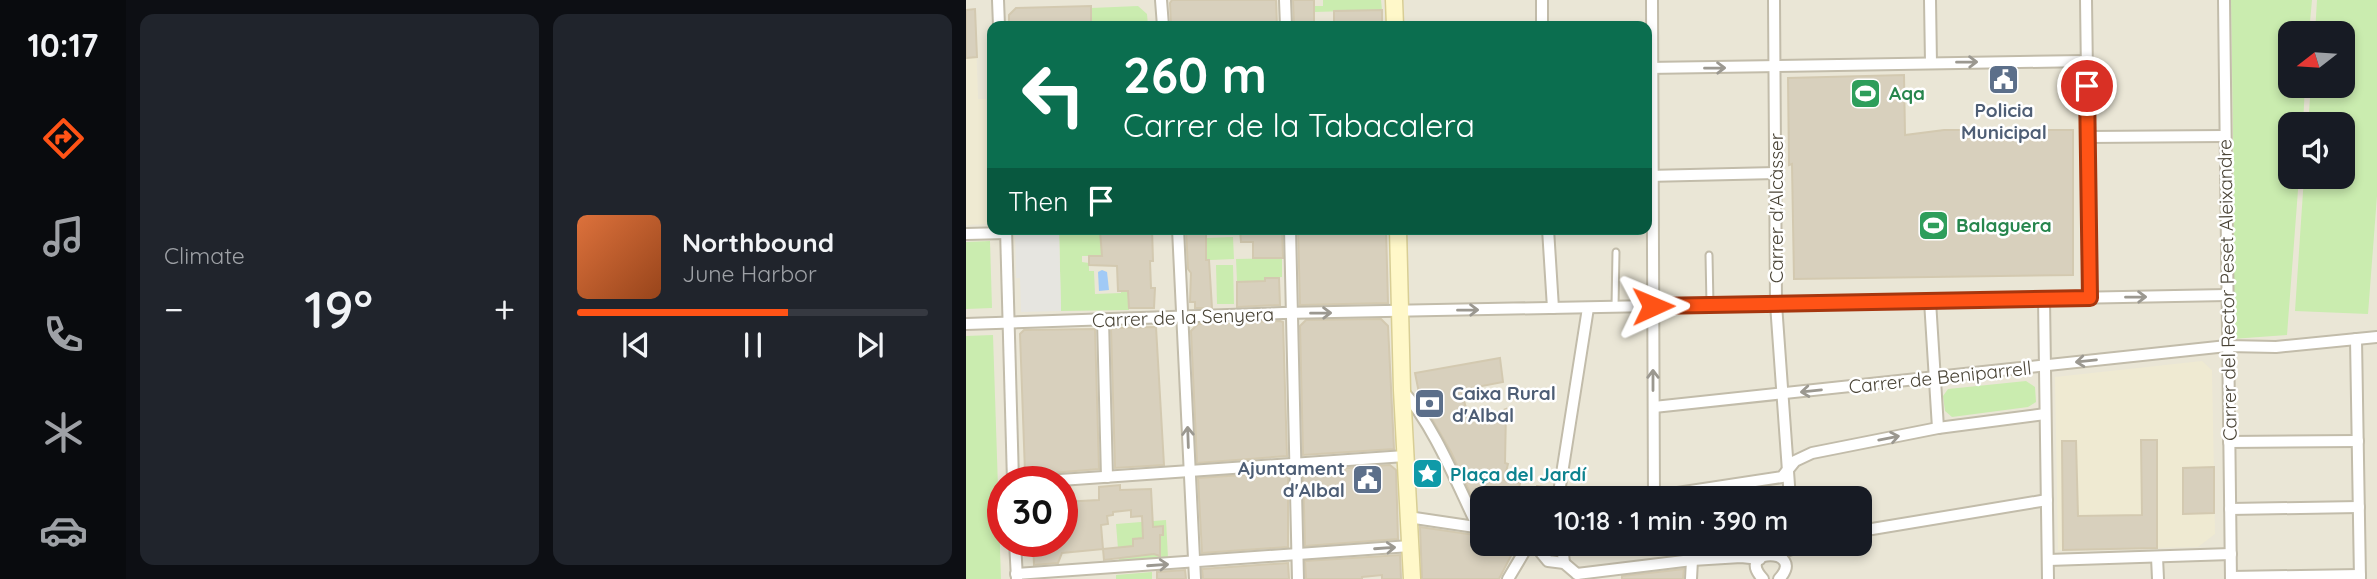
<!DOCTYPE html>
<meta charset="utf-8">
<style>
:root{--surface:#171b24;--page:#20242c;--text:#f1f3f6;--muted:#9ea1a6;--line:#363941;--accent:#ff5316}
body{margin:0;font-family:Quicksand,sans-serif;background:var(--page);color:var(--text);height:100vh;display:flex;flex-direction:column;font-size:26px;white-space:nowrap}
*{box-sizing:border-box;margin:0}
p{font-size:23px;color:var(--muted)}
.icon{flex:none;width:38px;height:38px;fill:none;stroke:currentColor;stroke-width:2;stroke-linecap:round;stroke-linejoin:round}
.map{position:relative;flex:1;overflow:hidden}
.sheet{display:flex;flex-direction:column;gap:14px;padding:14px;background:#0d0f14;width:840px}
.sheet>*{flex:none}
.guide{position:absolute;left:21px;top:21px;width:665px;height:214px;border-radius:14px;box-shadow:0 4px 10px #0003;background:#0b6e4f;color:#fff;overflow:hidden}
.needle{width:46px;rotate:253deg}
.controls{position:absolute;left:1312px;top:21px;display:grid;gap:14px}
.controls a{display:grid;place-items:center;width:77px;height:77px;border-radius:14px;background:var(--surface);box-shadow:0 4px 10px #0003;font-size:35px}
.speed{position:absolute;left:21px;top:466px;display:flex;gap:14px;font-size:35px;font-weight:700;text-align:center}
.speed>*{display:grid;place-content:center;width:91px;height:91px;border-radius:50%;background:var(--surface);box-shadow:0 4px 10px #0003;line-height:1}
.speed .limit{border:10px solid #d22;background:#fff;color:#111}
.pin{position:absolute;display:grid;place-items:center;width:60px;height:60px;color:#fff;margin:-30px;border:4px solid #fff;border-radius:50%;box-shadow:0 2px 7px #0007}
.me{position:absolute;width:77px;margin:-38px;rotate:89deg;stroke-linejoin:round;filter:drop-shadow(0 0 5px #0008)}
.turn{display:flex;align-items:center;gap:24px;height:147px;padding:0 21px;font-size:32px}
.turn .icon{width:91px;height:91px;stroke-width:2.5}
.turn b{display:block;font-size:49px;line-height:60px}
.then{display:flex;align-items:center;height:66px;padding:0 21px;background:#0003;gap:14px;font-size:26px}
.big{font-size:52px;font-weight:600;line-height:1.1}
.sheet .tile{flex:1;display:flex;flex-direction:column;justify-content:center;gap:10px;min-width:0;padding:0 24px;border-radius:14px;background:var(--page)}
.song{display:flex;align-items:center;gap:21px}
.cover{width:84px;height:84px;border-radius:10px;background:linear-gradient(135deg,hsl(20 70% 55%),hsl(20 70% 35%))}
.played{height:7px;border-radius:4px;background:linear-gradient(90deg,var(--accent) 60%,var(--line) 60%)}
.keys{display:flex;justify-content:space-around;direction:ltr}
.heat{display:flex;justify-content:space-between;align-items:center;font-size:38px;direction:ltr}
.sheet .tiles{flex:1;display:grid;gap:14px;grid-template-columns:repeat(2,1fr)}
.trip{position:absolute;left:504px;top:486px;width:402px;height:70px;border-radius:14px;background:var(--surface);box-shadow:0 4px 10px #0003;font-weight:600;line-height:70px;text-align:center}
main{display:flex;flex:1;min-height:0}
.tab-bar{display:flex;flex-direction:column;width:126px;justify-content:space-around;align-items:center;background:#090b0e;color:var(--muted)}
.tab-bar .icon{width:49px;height:49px}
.tab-bar .current{color:var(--accent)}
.tab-bar b{font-size:32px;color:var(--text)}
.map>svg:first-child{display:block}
.residential{fill:#eae6d6;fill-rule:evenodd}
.education{fill:#efead2}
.green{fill:#caecaf}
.parking{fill:#e6e5e0}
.water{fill:#a1caf6}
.building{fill:#d8d0bd;stroke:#d3c9b0;stroke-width:2;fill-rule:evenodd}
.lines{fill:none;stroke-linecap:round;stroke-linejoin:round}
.lane-casing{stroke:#c2bcaa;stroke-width:9}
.street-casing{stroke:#c2bcaa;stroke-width:14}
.secondary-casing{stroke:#d8ce95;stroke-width:19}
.lane{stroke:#fff;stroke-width:5}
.street{stroke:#fff;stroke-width:10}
.secondary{stroke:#fff8c9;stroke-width:16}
.oneway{stroke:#9b9890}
.route-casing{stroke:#a6360e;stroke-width:18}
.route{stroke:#ff5316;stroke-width:12}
.labels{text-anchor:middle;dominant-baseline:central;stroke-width:5;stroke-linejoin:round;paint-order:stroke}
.leisure-label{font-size:19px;font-weight:bold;fill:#27864d;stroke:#fff;text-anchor:start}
.service-label{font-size:19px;font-weight:bold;fill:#4e5e75;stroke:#fff}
.street-label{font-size:19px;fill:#4a4436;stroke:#fff}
.culture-label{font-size:19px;font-weight:bold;fill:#0d838f;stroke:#fff;text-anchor:start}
</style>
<main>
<nav class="tab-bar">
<b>10:17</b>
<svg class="icon current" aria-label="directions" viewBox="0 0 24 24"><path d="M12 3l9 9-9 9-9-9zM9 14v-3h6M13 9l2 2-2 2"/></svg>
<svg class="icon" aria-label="music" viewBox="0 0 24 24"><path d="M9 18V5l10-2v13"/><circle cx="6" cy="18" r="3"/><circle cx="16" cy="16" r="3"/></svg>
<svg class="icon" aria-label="phone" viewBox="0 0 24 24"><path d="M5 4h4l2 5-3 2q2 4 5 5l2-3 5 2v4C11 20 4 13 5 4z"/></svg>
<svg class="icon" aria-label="climate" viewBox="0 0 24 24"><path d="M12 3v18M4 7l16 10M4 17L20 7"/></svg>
<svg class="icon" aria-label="car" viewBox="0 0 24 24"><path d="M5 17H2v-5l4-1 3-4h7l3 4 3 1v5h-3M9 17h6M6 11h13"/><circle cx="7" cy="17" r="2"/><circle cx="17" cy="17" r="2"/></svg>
</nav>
<section class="sheet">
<div class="tiles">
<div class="tile"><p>Climate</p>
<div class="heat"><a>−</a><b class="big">19°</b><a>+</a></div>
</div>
<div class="tile">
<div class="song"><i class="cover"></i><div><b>Northbound</b><p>June Harbor</p></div></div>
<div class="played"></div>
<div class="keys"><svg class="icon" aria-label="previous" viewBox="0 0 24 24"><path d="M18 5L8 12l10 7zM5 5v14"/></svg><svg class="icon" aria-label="pause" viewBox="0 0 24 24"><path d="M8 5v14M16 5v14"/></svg><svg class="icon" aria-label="next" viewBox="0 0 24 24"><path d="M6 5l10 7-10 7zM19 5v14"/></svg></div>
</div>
</div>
</section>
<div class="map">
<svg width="1411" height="579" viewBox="0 0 1411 579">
<rect width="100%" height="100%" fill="#f5f3e9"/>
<path class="residential" d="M0,0H1411V579H0ZM26,26H681V229H26ZM1325,33H1377V86H1325ZM1325,124H1377V177H1325ZM37,481H96V541H37ZM516,499H894V544H516Z"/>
<g class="education">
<polygon points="9,9 12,99 20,99 24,224 0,225 0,10"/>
<polygon points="1236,361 1246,370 1249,534 1232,547 1092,550 1089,377"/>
</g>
<g class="green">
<polygon points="357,0 415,0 416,10 348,12 348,6 357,6"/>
<polygon points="1265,0 1346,0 1343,33 1325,33 1325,86 1339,86 1337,124 1325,124 1325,177 1333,177 1321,335 1266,339 1268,200"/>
<polygon points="1351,0 1411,0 1411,196 1402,314 1329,311 1338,177 1377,177 1377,124 1342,124 1345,86 1377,86 1377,33 1349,33"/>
<polygon points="172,6 181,14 182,26 125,26 125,8"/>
<polygon points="93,229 105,229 106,232 117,232 118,229 134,231 136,256 116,256 116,262 123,263 123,271 128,271 129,294 155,293 155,291 162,291 163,310 95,311"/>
<polygon points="267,237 268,259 222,261 221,247 239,246 239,238"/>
<polygon points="24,241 26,308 0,309 0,242"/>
<polygon points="316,258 316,277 299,278 299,281 285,281 284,283 271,282 270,259"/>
<polygon points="250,265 267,265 268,304 251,304"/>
<polygon points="27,335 35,579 0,579 0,336"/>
<polygon points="1060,381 1069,387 1070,402 1062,407 986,417 979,411 977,396 982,389"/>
<polygon points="200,520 202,558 153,561 150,524"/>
<polygon points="186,572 186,579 150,579 150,575"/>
</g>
<polygon class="parking" points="49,229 93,229 95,311 55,312 54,278 50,278"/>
<polygon class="water" points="136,270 141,272 143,290 133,291 132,272"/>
<g class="building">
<polygon points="206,0 310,0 311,26 205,26 204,3"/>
<polygon points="327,0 348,0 348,26 328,26"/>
<polygon points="125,6 125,26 43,26 43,15 50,8"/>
<polygon points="9,9 11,57 0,58 0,10"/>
<polygon points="416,10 416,26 368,26 368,11"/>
<polygon points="938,75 939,135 978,130 1107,130 1107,275 828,279 826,164 823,165 822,78"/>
<polygon points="164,229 186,229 187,261 184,261 185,288 189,288 188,308 163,308 162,291 152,291 151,266 123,265 123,256 136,256 134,231 164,232"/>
<polygon points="220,229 240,229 240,260 243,260 246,308 229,308 229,302 224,302 225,273 222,269"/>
<polygon points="274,229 316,229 317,258 287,258 287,242 275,242"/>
<polygon points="332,229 420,229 422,303 334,305"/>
<polygon points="299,278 313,278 314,305 271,307 271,282 299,281"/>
<polygon points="415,319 422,326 428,449 337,455 334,326 340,320"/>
<polygon points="314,321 317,322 321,456 231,463 225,331 232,324"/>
<polygon points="190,327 198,465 149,468 145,328"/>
<polygon points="129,329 133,469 62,475 59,472 54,334 58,330"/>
<polygon points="534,358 537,382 495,390 502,415 511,411 513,420 540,409 539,463 542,464 538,480 554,483 551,499 516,499 516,518 485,452 454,398 449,373"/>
<polygon points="1175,440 1191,440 1191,548 1097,550 1096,441 1110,441 1112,516 1176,515"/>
<polygon points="424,465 430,470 432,539 339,546 337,471"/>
<polygon points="1248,467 1248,513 1217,514 1217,468"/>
<polygon points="322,472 322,547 236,553 232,478"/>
<path d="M154,485V490L185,489L187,527L197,526V535H194V556L188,554L138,560L137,549L96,553L92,563L68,565L67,541H96V502L133,500V487ZM165,510V517L176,516L177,538L167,539V546L137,549L135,525L142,524L141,516L147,515V512Z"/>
<polygon points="571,486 586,488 584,499 569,499"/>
<polygon points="454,527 516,536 516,544 543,544 548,550 533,579 456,579"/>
<polygon points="434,555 435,579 416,579 416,575 396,577 396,579 340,579 339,561"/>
<polygon points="322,563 323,579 237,579 236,569"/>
<polygon points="718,569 717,579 656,579 656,576"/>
<polygon points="219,570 220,579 191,579 191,572"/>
</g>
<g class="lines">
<defs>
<g id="lane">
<polyline points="743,255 744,305"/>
<polyline points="649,307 650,252"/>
</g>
<g id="street">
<polyline points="32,0 33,26"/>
<polyline points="195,0 197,26"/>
<polyline points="319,0 320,26"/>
<polyline points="576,0 576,26"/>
<polyline points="686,0 688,497"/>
<polyline points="808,0 810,304 824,499"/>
<polyline points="964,0 965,63"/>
<polyline points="1120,0 1124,298"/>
<polyline points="1258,0 1265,579"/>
<polyline points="681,68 1121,61"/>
<polyline points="1122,137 1259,136"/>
<polyline points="681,176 810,173"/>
<polyline points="40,229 47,481"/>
<polyline points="212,229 229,579"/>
<polyline points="324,229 332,579"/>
<polyline points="582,229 587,308"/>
<polyline points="0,234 40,233"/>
<polyline points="1078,299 1082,579"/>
<polyline points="964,301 972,428"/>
<polyline points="137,320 141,477"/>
<polyline points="0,324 317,313 1261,295"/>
<polyline points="1390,339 1394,579"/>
<path d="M436,390C468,425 491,484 512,527"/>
<polyline points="688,407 1261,346 1310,347 1411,337"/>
<polyline points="1263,442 1392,441"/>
<polyline points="80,481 439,456"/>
<polyline points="592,499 622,308"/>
<polyline points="672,499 816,477 829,461 846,453 972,428 1079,414"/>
<polyline points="1264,509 1393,507"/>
<polyline points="442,517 516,528"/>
<polyline points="894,531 1081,500"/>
<polyline points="49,541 51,579"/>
<polyline points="557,544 573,550 582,561 598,563 611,574"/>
<polyline points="596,544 598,563"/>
<polyline points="810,555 839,544"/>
<polyline points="1191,557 1192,579"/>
<polyline points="1082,560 1265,554"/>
<polyline points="50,574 444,546"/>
<polyline points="611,574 726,560 775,557 794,559"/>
<polyline points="1265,577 1394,575"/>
<polyline points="542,579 561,547"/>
<polyline points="725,579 726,560"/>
<path d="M797,579C767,547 842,548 813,579"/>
</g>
<g id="secondary">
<polyline points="428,0 429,26"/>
<polyline points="432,229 436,390 446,579"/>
</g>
</defs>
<use href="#lane" class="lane-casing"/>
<use href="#street" class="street-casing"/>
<use href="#secondary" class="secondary-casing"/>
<use href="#lane" class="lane"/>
<use href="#street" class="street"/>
<use href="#secondary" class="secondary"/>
</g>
<defs><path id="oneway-shaft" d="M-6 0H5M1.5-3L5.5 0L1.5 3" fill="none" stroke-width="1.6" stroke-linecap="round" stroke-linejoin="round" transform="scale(1.75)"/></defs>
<g class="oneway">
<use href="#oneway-shaft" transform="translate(1001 62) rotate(-1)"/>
<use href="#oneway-shaft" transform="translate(749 68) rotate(-1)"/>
<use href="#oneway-shaft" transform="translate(1170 297) rotate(-1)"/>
<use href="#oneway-shaft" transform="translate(502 310) rotate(-1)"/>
<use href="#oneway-shaft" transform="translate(355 313) rotate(-1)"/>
<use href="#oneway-shaft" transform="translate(1120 361) rotate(174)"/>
<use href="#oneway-shaft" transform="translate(687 380) rotate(-90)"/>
<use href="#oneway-shaft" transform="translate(845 391) rotate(174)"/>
<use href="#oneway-shaft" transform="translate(222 437) rotate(-92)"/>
<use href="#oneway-shaft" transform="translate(923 438) rotate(-11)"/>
<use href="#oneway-shaft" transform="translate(419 548) rotate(-4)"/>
<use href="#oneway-shaft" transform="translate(192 565) rotate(-4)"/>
</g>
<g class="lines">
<defs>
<polyline id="route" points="687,306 1124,298 1121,86"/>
</defs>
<use href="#route" class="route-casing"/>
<use href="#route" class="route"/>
</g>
<defs>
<symbol id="civic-square" viewBox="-11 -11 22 22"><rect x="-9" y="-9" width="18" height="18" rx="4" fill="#5c6f8a" stroke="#fff"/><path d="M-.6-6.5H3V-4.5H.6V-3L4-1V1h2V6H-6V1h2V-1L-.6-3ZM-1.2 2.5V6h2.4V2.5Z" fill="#fff"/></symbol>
<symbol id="stadium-square" viewBox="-11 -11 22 22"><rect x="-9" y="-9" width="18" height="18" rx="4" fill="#2e9e5b" stroke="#fff"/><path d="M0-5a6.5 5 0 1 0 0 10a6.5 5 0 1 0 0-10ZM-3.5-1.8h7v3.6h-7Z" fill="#fff"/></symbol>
<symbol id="bank-square" viewBox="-11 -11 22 22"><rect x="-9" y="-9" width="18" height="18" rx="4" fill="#5c6f8a" stroke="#fff"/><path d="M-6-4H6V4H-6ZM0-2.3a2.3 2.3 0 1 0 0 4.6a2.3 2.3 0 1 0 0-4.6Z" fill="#fff"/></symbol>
<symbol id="sight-square" viewBox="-11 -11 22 22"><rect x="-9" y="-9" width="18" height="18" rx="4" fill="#0f9aa8" stroke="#fff"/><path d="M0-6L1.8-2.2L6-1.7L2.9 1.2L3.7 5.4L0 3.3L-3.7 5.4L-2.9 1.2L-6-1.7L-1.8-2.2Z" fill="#fff"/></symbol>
</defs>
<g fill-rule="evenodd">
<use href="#civic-square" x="1020" y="62" width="35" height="35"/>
<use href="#stadium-square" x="882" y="76" width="35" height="35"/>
<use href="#stadium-square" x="950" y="208" width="35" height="35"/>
<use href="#bank-square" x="446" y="386" width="35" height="35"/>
<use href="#sight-square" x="444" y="456" width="35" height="35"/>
<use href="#civic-square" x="384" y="462" width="35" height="35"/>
</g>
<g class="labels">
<g class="leisure-label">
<text x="923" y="93">Aqa</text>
<text x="990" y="225">Balaguera</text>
</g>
<g class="service-label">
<text x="1038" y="110">Policia<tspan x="1038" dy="22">Municipal</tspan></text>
<text x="486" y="393" text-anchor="start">Caixa Rural<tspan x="486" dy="22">d'Albal</tspan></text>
<text x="379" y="468" text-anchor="end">Ajuntament<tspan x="379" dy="22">d'Albal</tspan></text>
</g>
<g class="street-label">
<text transform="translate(810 208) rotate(-90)">Carrer d'Alcàsser</text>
<text transform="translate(1261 290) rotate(-91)">Carrer del Rector Peset Aleixandre</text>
<text transform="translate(217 317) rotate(-2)">Carrer de la Senyera</text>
<text transform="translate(974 377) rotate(-6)">Carrer de Beniparrell</text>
</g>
<g class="culture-label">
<text x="484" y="474">Plaça del Jardí</text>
</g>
</g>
</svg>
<div class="controls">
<a><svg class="needle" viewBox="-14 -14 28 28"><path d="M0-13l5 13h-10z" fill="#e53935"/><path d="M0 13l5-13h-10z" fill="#9ea1a6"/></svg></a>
<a><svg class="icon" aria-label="sound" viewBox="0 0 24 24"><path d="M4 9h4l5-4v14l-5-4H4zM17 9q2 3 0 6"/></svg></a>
</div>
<div class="speed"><div class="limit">30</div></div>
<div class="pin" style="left:1121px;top:86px;background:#d93025"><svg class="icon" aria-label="arrive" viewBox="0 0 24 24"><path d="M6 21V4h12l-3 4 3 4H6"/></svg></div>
<svg class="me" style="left:687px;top:306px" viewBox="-20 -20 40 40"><path d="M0-17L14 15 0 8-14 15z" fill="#ff5316" stroke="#fff" stroke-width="4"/></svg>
<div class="trip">10:18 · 1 min · 390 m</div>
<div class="guide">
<div class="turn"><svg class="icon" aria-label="left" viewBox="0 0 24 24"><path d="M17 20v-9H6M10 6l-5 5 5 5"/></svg><div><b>260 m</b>Carrer de la Tabacalera</div></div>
<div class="then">Then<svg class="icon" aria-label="arrive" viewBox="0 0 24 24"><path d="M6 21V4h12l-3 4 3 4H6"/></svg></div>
</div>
</div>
</main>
